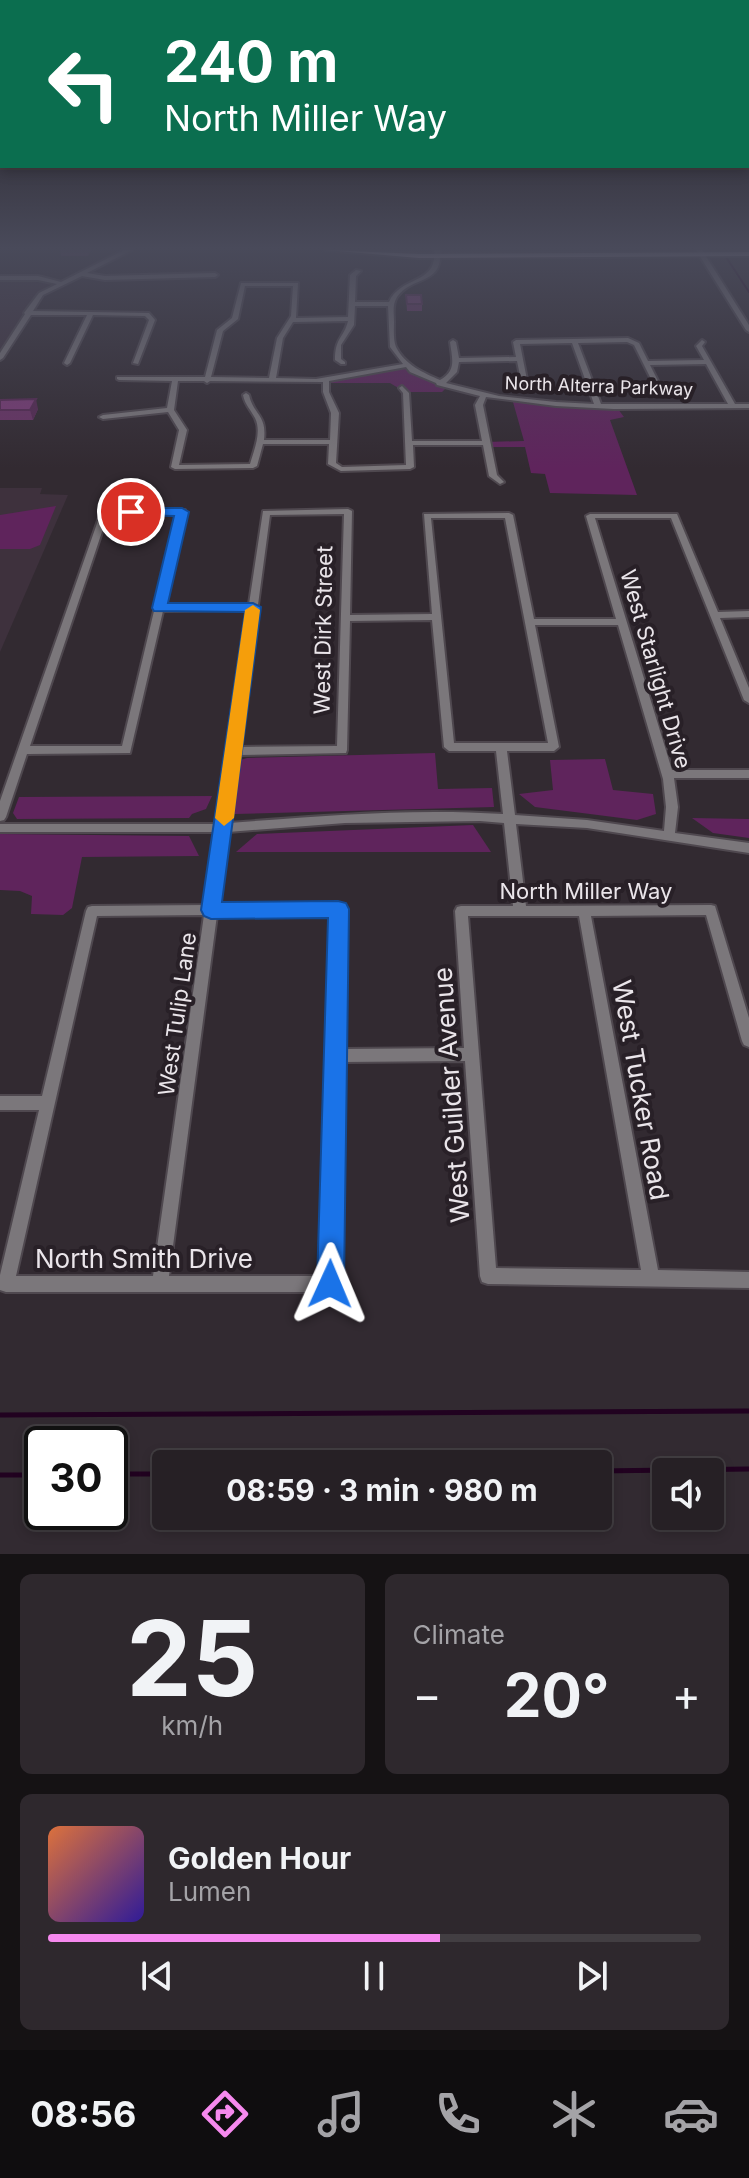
<!DOCTYPE html>
<meta charset="utf-8">
<style>
:root{--surface:#262025;--page:#2e282d;--text:#f1f3f6;--muted:#a4a3a7;--line:#423e42;--accent:#f689ee}
body{margin:0;font-family:Inter,sans-serif;background:var(--page);color:var(--text);height:100vh;display:flex;flex-direction:column;font-size:30px;white-space:nowrap}
*{box-sizing:border-box;margin:0}
p{font-size:26px;color:var(--muted)}
.icon{flex:none;width:44px;height:44px;fill:none;stroke:currentColor;stroke-width:2;stroke-linecap:round;stroke-linejoin:round}
.map{position:relative;height:1554px;overflow:hidden}
.sheet{display:flex;flex-direction:column;gap:20px;padding:20px;background:#151214;flex:1}
.sheet>*{flex:none}
.hud{position:absolute;left:0px;top:0px;width:750px;height:168px;box-shadow:0 4px 12px #0003,0 0 0 2px var(--line);background:#0b6e4f;color:#fff;overflow:hidden}
.tools{position:absolute;left:652px;top:1458px;display:grid;gap:16px}
.tools a{display:grid;place-items:center;width:72px;height:72px;border-radius:8px;background:var(--surface);box-shadow:0 4px 12px #0003,0 0 0 2px var(--line);font-size:40px}
.speed{position:absolute;left:24px;top:1426px;display:flex;gap:16px;font-size:40px;font-weight:700;text-align:center}
.speed>*{display:grid;place-content:center;width:104px;height:104px;border-radius:50%;background:var(--surface);box-shadow:0 4px 12px #0003,0 0 0 2px var(--line);line-height:1}
.speed .limit{border:4px solid #111;border-radius:12px;background:#fff;color:#111}
.pin{position:absolute;display:grid;place-items:center;width:68px;height:68px;color:#fff;margin:-34px;border:4px solid #fff;border-radius:50%;box-shadow:0 2px 8px #0007}
.me{position:absolute;width:88px;margin:-44px;rotate:1deg;stroke-linejoin:round;filter:drop-shadow(0 0 6px #0008)}
.turn{display:flex;align-items:center;gap:28px;height:168px;padding:0 32px;font-size:36px}
.turn .icon{width:104px;height:104px;stroke-width:2.5}
.turn b{display:block;font-size:56px;line-height:68px}
.big{font-size:60px;font-weight:700;line-height:1.1}
.sheet .widget{flex:1;display:flex;flex-direction:column;justify-content:center;gap:12px;min-width:0;padding:0 28px;border-radius:12px;background:var(--page)}
.sheet .dial{align-items:center;gap:0}
.dial b{font-size:104px;line-height:1}
.song{display:flex;align-items:center;gap:24px}
.cover{width:96px;height:96px;border-radius:12px;background:linear-gradient(135deg,hsl(20 70% 55%),hsl(250 70% 35%))}
.played{height:8px;border-radius:4px;background:linear-gradient(90deg,var(--accent) 60%,var(--line) 60%)}
.keys{display:flex;justify-content:space-around;direction:ltr}
.heat{display:flex;justify-content:space-between;align-items:center;font-size:44px;direction:ltr}
.sheet .tiles{flex:1;display:grid;gap:20px;grid-template-columns:1fr 1fr}
.widget:last-child{grid-column:span 2}
.trip{position:absolute;left:152px;top:1450px;width:460px;height:80px;border-radius:8px;background:var(--surface);box-shadow:0 4px 12px #0003,0 0 0 2px var(--line);font-weight:700;line-height:80px;text-align:center}
.tab-bar{display:flex;height:128px;justify-content:space-around;align-items:center;background:#0f0d0f;color:var(--muted)}
.tab-bar .icon{width:56px;height:56px}
.tab-bar .on{color:var(--accent)}
.tab-bar b{font-size:36px;color:var(--text)}
.map>svg:first-child{display:block}
.built{fill:#3e313d}
.green{fill:#5f245c}
.lines{fill:none;stroke-linecap:round;stroke-linejoin:round}
.stream-far1{stroke:#210220;stroke-width:2}
.stream{stroke:#210220;stroke-width:5}
.minor-casing{stroke:#4f484f;stroke-width:4}
.highway-casing{stroke:#4f484f;stroke-width:4}
.minor{fill:#7b777b;fill-rule:evenodd}
.highway{fill:#eadee8;fill-rule:evenodd}
.wall{fill:#6a3366}
.shaded-wall{fill:#562953}
.building{fill:#7b3b77;stroke:#562953;stroke-width:2}
.route{fill:#1a73e8;stroke:#114b97;stroke-width:2}
.slow{fill:#f59e0b}
.labels{text-anchor:middle;dominant-baseline:central;stroke-width:8;stroke-linejoin:round;paint-order:stroke}
.far-street-label{font-size:18px;fill:#eae5ea;stroke:#282027}
.street-label{font-size:22px;fill:#eae5ea;stroke:#282027}
.near-street-label{font-size:26px;fill:#eae5ea;stroke:#282027}
</style>
<div class="map">
<svg width="749" height="1554" viewBox="0 0 749 1554">
<rect width="100%" height="100%" fill="#322a31"/>
<g class="built">
<polygon points="0,280 52,283 32,299 0,351"/>
<polygon points="0,488 42,488 40,494 68,495 0,652"/>
</g>
<g class="green">
<polygon points="407,365 447,387 442,392 405,392 390,383 326,383 326,380"/>
<polygon points="513,402 615,405 624,417 610,420 637,495 550,493 545,474 531,473 525,447 487,447 486,442 524,441"/>
<polygon points="56,506 40,545 30,549 0,549 0,515"/>
<polygon points="435,753 438,789 492,788 494,807 234,814 237,761 247,758"/>
<polygon points="605,759 613,790 653,794 656,814 637,820 535,807 519,794 553,790 550,760"/>
<polygon points="212,796 206,809 192,814 189,818 17,819 13,813 19,797"/>
<polygon points="692,818 749,819 749,838 713,833"/>
<polygon points="473,825 491,852 236,852 257,834"/>
<polygon points="0,834 189,836 199,856 82,857 72,908 63,915 31,914 32,896 20,891 0,890"/>
</g>
<g class="lines">
<polyline class="stream-far1" points="726,257 749,292"/>
<g class="stream">
<polyline points="0,1415 749,1411"/>
<polyline points="598,1471 749,1469"/>
<polyline points="110,1474 166,1474"/>
<polyline points="0,1475 42,1475"/>
</g>
<defs>
<g id="minor">
<polygon points="124,250 132,250 87,273 105,276 215,273 218,275 215,277 105,280 82,276 43,295 33,311 149,313 155,320 138,364 133,363 149,320 145,316 93,315 70,363 67,365 64,363 87,315 31,315 3,358 0,360 0,353 25,314 24,313 39,293 57,284 38,280 0,280 0,276 38,276 61,282"/>
<path d="M434,250H440C443,286 412,275 397,297C392,305 394,314 394,322C394,329 393,340 396,347C405,365 424,373 440,380C457,370 452,359 450,342L453,340L456,342L459,358L516,357L513,342L516,340L628,338L639,343L648,361L704,360L696,346L702,340L705,342L702,346L735,404H749V408L614,409L556,406L486,397L483,405L497,475L504,482L500,484L489,476L483,445H413L414,467L410,469L341,471L328,464L329,444H263L257,466L253,468L175,469L171,467L179,430L168,412L103,419L99,417L103,415L167,408L172,381L119,380L117,379V377H205L217,330L232,318L241,283H298L296,318L348,317L350,275L356,270L361,271L356,276L355,302H389C401,275 438,285 434,250ZM245,286H293L291,316L277,338L269,378L211,377L223,331L238,319ZM355,306H388L390,347L403,364L316,379L276,378L283,338L293,322L348,321C344,338 335,337 335,360L341,364H345V362L341,359V345L354,325ZM627,342L634,345L657,391L667,396L670,394L662,389L650,365L706,364L728,404H601L578,343ZM572,343L594,404L556,402L499,396L446,383L457,372L459,362L517,361L522,385L517,390L522,391L528,385L520,344ZM406,367L410,372L436,383L437,385L480,396L475,405L482,441H412L409,393L402,386L399,388L403,393L406,465L342,467L336,463L339,413L329,392V381ZM178,381H204L207,383L210,381L323,382V392L331,413L330,440H264C267,414 254,416 249,395L246,393L243,395C245,405 251,410 255,418C262,432 254,450 250,464L179,465L187,430L174,410Z"/>
<polygon points="696,250 702,250 749,325 749,332 746,330"/>
<path d="M348,509L352,511L350,615L432,614L424,514L509,513L513,515L534,619H616L586,516L590,514H677L718,612L749,611V617L720,618L749,688V703L744,700L671,518H595L672,770H749V778H674L678,807L675,833L749,843V853L587,828L516,824L526,906L711,905L715,906L749,1018V1047L744,1045L742,1041L706,915L591,916L658,1270L749,1272V1288L488,1284L482,1282L480,1276L465,1061L342,1062L338,1284L336,1290L330,1292H6L0,1290V1275L39,1110H0V1096H42L86,911L88,907L92,906L206,905L216,832H0V824H218L248,610L163,611L130,753L27,754L6,817L4,820L0,821V801L101,512L105,510H185L186,512L165,605L249,604L263,511ZM108,514H177L122,746H30ZM344,514L337,746L239,747L270,515ZM431,518H505L548,743H454ZM432,620L444,747L449,751H496L503,814C412,808 320,816 229,823L238,755L346,753L347,750L350,621ZM535,625H618L663,779L666,807L664,831L587,820L515,815L507,751H554L559,747ZM480,821L504,823L513,906H461L457,907L455,911L464,1048L342,1049L344,909L342,905L338,904L218,905L228,832L345,823ZM332,914L322,1276H169L217,915ZM204,915L153,1276H16L97,916ZM468,916H579L641,1270L496,1268Z"/>
</g>
<polygon id="highway" points="326,250 419,254 749,252 749,256 419,258"/>
</defs>
<use href="#minor" class="minor-casing"/>
<use href="#highway" class="highway-casing"/>
<use href="#minor" class="minor"/>
<use href="#highway" class="highway"/>
</g>
<g class="wall">
<polygon points="60,250 91,250 88,256 61,256"/>
<polygon points="406,295 422,304 422,311 407,311"/>
<polygon points="0,400 38,409 33,420 0,420"/>
</g>
<polygon class="shaded-wall" points="36,399 38,409 33,420 30,410"/>
<g class="building">
<polygon points="406,295 421,295 422,304 407,304"/>
<polygon points="36,399 30,410 0,410 0,400"/>
</g>
<linearGradient id="sky" x2="0" y2="1"><stop stop-color="#1c171b"/><stop offset="0.53" stop-color="#494a5a"/><stop offset="1" stop-color="#494a5a" stop-opacity="0"/></linearGradient>
<rect width="749" height="468" fill="url(#sky)"/>
<polygon class="route" points="131,508 182,508 189,512 168,603 253,603 261,607 222,902 338,901 346,903 349,909 344,1284 340,1294 330,1298 321,1294 317,1284 328,918 211,919 204,916 201,910 245,612 154,611 152,608 174,516 126,515 124,512"/>
<polygon class="slow" points="253,605 260,610 234,818 224,826 215,818 245,610"/>
<g class="labels">
<g class="far-street-label">
<text transform="translate(599 386) rotate(2)">North Alterra Parkway</text>
</g>
<g class="street-label">
<text transform="translate(323 630) rotate(-89)">West Dirk Street</text>
<text transform="translate(656 669) rotate(74)">West Starlight Drive</text>
<text x="586" y="891">North Miller Way</text>
<text transform="translate(177 1014) rotate(-82)">West Tulip Lane</text>
</g>
<g class="near-street-label">
<text transform="translate(641 1090) rotate(80)">West Tucker Road</text>
<text transform="translate(451 1095) rotate(-94)">West Guilder Avenue</text>
<text x="144" y="1258">North Smith Drive</text>
</g>
</g>
</svg>
<div class="tools">
<a><svg class="icon" aria-label="sound" viewBox="0 0 24 24"><path d="M4 9h4l5-4v14l-5-4H4zM17 9q2 3 0 6"/></svg></a>
</div>
<div class="speed"><div class="limit">30</div></div>
<div class="pin" style="left:131px;top:512px;background:#d93025"><svg class="icon" aria-label="arrive" viewBox="0 0 24 24"><path d="M6 21V4h12l-3 4 3 4H6"/></svg></div>
<svg class="me" style="left:330px;top:1284px" viewBox="-20 -20 40 40"><path d="M0-17L14 15 0 8-14 15z" fill="#1a73e8" stroke="#fff" stroke-width="4"/></svg>
<div class="trip">08:59 · 3 min · 980 m</div>
<div class="hud">
<div class="turn"><svg class="icon" aria-label="left" viewBox="0 0 24 24"><path d="M17 20v-9H6M10 6l-5 5 5 5"/></svg><div><b>240 m</b>North Miller Way</div></div>
</div>
</div>
<section class="sheet">
<div class="tiles">
<div class="widget dial"><b>25</b><p>km/h</p></div>
<div class="widget"><p>Climate</p>
<div class="heat"><a>−</a><b class="big">20°</b><a>+</a></div>
</div>
<div class="widget">
<div class="song"><i class="cover"></i><div><b>Golden Hour</b><p>Lumen</p></div></div>
<div class="played"></div>
<div class="keys"><svg class="icon" aria-label="previous" viewBox="0 0 24 24"><path d="M18 5L8 12l10 7zM5 5v14"/></svg><svg class="icon" aria-label="pause" viewBox="0 0 24 24"><path d="M8 5v14M16 5v14"/></svg><svg class="icon" aria-label="next" viewBox="0 0 24 24"><path d="M6 5l10 7-10 7zM19 5v14"/></svg></div>
</div>
</div>
</section>
<nav class="tab-bar">
<b>08:56</b>
<svg class="icon on" aria-label="directions" viewBox="0 0 24 24"><path d="M12 3l9 9-9 9-9-9zM9 14v-3h6M13 9l2 2-2 2"/></svg>
<svg class="icon" aria-label="music" viewBox="0 0 24 24"><path d="M9 18V5l10-2v13"/><circle cx="6" cy="18" r="3"/><circle cx="16" cy="16" r="3"/></svg>
<svg class="icon" aria-label="phone" viewBox="0 0 24 24"><path d="M5 4h4l2 5-3 2q2 4 5 5l2-3 5 2v4C11 20 4 13 5 4z"/></svg>
<svg class="icon" aria-label="climate" viewBox="0 0 24 24"><path d="M12 3v18M4 7l16 10M4 17L20 7"/></svg>
<svg class="icon" aria-label="car" viewBox="0 0 24 24"><path d="M5 17H2v-5l4-1 3-4h7l3 4 3 1v5h-3M9 17h6M6 11h13"/><circle cx="7" cy="17" r="2"/><circle cx="17" cy="17" r="2"/></svg>
</nav>
